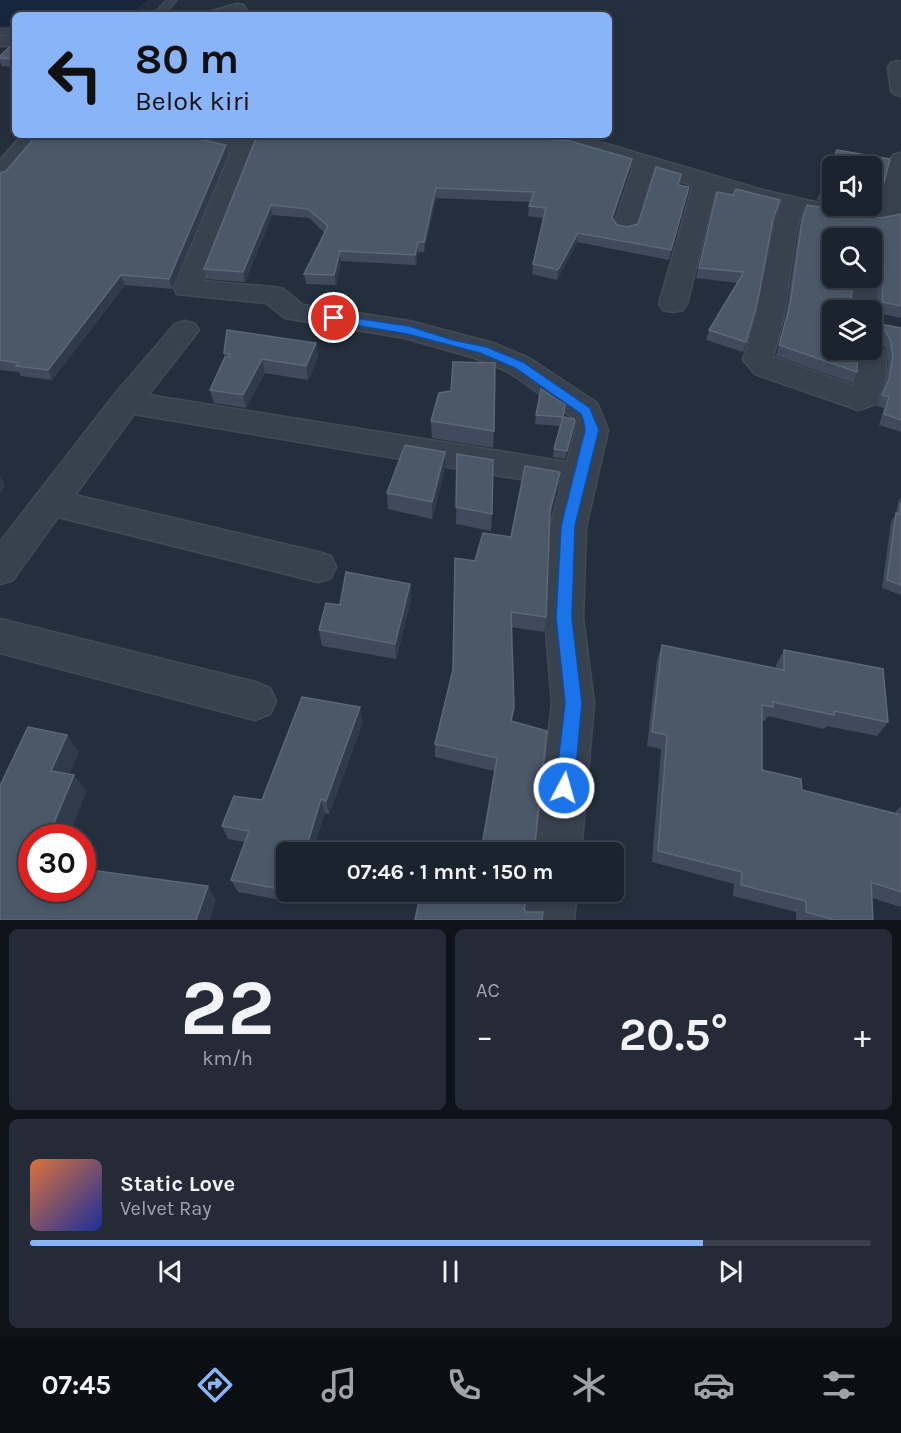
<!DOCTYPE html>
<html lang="id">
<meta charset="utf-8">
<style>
:root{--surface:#1b232e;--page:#242b36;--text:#f1f3f6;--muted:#a0a4aa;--line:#39404a;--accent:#8ab4f8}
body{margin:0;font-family:Karla,sans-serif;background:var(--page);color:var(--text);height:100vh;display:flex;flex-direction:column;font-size:22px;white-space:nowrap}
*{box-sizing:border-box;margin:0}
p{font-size:20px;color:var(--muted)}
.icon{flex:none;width:33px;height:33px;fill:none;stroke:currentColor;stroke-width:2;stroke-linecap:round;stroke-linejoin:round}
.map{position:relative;height:920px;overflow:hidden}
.sheet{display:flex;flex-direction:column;gap:9px;padding:9px;background:#0f1319;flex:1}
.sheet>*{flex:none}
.top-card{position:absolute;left:12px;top:12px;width:600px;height:126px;border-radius:9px;box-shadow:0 3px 9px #0003,0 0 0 2px var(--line);background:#8ab4f8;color:#111;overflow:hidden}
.controls{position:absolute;left:822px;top:156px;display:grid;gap:12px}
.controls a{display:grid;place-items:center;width:60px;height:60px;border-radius:9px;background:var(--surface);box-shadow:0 3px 9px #0003,0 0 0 2px var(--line);font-size:30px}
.speed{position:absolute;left:18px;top:824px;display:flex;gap:12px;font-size:30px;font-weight:700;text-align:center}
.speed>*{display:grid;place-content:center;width:78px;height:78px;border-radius:50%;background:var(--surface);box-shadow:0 3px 9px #0003,0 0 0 2px var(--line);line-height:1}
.speed .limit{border:9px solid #d22;background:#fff;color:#111}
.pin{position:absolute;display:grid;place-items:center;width:51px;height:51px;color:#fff;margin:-26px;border:3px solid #fff;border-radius:50%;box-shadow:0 2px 6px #0007}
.me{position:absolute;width:66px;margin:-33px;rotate:6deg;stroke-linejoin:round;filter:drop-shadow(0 0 4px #0008)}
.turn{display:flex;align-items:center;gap:21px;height:126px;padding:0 24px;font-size:27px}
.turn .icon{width:78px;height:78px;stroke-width:2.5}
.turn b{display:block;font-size:42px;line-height:51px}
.big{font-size:45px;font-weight:700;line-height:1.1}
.sheet .card{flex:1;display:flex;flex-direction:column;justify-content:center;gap:9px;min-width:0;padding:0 21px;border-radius:9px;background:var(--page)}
.sheet .dial{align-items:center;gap:0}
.dial b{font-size:78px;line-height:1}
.song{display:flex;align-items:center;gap:18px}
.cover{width:72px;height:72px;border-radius:9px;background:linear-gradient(135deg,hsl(20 70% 55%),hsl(230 70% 35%))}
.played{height:6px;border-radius:3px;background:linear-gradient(90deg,var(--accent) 80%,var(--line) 80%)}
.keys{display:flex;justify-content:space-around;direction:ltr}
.heat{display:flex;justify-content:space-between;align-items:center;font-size:33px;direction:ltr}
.sheet .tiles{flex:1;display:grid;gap:9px;grid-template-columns:1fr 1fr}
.card:last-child{grid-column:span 2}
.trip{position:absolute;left:276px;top:842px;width:348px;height:60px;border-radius:9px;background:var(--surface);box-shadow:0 3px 9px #0003,0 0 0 2px var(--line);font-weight:700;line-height:60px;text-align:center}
.menu{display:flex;height:96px;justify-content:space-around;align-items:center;background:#0b0e12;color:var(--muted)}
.menu .icon{width:42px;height:42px}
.menu .on{color:var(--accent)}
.menu b{font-size:27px;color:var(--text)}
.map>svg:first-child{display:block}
.water{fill:#17263c}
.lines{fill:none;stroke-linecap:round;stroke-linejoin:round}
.lane-casing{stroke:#414a57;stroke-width:2}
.street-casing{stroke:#414a57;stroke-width:3}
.lane{fill:#38414e;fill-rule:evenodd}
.street{fill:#38414e;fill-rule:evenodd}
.wall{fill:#3f4b5c}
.shaded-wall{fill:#2f3b4b}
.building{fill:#4b5868;stroke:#5c6777;stroke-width:1.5}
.route{fill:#1a73e8;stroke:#114b97;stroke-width:1.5}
</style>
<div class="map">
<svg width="901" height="920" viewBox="0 0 901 920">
<rect width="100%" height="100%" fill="#242f3e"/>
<polygon class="water" points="0,0 147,0 131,15 15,15 15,26 0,26"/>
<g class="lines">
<defs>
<g id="lane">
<polygon points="166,0 177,0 164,15 153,15"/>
<polygon points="15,28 15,34 0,35 0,29"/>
</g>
<g id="street">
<path d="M237,4L243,5L246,9C237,18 221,15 209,15L212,11Z"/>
<rect x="0" y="36" width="15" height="10"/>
<polygon points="898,61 901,62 901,96 894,94 891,90 888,67 891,63"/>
<polygon points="22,135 45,135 8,179 0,181 0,160"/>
<path d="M181,135C201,135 219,139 239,139L244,135H268L255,149L203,281L273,287L283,289L303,305L409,321L493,343L529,358L597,403L608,430L586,527L583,618L594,703L581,852H535L552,703L545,618L550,527L561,486L134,414L75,495L318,552L331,556L336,567L331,578L318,582L58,517L13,580L0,584V542L115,394L175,324L185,321L195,324L199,330L148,395L567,462L576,430L572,417L509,372L475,358L405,338L285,318L266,303L177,294L174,288L231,152L195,146Z"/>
<path d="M543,135H576L759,189L832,206L877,212C883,198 887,164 893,155L901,153V215L897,222L877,226L802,213L796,231L784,315L773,357L854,386L855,350H872V341L880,343C891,359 885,389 876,404L858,410L847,406L755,374L743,360L756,315L772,231L780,208L715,192L687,304L683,310L673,312L663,310L659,304L693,185L653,174L637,228L634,233L625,235L616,233L613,228L633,167L546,140Z"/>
<polygon points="872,272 877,278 876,310 872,316 872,310 848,310 851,278 872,278"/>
<polygon points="0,619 255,682 270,688 276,701 270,714 255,720 0,653"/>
<polygon points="529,891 577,891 574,920 524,920"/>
</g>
</defs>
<use href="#lane" class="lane-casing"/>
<use href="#street" class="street-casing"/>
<use href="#lane" class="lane"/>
<use href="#street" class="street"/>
</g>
<g class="wall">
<polygon points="15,42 15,67 2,66 0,62 0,56"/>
<polygon points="261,135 492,135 491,136 632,159 630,168 613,219 617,225 627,227 638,224 678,185 689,187 669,260 577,242 557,280 532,274 533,264 543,218 528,216 529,206 530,202 436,198 424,252 418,252 416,265 341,261 336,285 306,284 304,274 325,233 309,218 272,215 245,282 206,279 204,269"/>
<polygon points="193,138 228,155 172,289 125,285 52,380 21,376 19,372 0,370 0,173"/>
<polygon points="837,150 890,159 880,198 875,210 850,206 872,206 872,166 832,166 832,203 817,200"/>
<polygon points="717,192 772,223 757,304 743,352 706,340 709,330 738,283 696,278"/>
<polygon points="807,205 881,218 901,214 901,318 877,313 879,278 874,271 872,270 872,272 872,238 832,238 832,278 853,278 851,301 874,302 875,323 901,328 901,432 879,425 884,408 877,406 884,391 888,365 886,349 881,341 873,340 872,344 872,310 832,310 832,350 858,350 857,372 852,383 776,356 786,316 798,232"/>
<polygon points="316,343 318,357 308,380 265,373 246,408 214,403 210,390 225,358 224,353"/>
<polygon points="451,391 494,431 493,448 432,438 431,421"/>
<polygon points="536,415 563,417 574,430 565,459 553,457 554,449 560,426 535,424"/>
<polygon points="457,454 492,514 491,531 456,524"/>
<polygon points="445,469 432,519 388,509 387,493"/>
<polygon points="560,472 558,488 549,521 546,617 544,632 511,627 512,722 494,771 435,757 435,744 453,670 475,561 511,537"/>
<polygon points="901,497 901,595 882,588 891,522 896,514 898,502"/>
<polygon points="410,584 411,600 396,659 322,646 319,630 340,605"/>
<polygon points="662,645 776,669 776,665 784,650 888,722 877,736 827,726 824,729 768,716 765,721 762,721 762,770 802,790 896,813 896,811 901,806 901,791 901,907 872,898 873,920 796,920 796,912 733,896 734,884 652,862 661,749 647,746 657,660"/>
<polygon points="363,722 329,814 325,813 286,852 286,891 301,891 297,903 238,892 231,880 245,842 228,839 222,826 262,800"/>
</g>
<g class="shaded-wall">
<polygon points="226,145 228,155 172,289 169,279"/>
<polygon points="632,159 630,168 611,227 612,218"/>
<polygon points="689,187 687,197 669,260 671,250"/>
<polygon points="436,188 436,198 424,252 424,242"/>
<polygon points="271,205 272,215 245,282 243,272"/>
<polygon points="578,233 577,242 557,280 558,270"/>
<polygon points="418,242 418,252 416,265 415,255"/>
<polygon points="340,251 341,261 336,285 334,275"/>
<polygon points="121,275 125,285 52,380 48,370"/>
<polygon points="316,343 318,357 308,380 306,366"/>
<polygon points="262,359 265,373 246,408 243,395"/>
<polygon points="575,421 574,430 565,459 567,451"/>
<polygon points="445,452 445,469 432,519 432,502"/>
<polygon points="560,472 558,488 548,527 550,511"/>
<polygon points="0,476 5,486 0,493"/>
<polygon points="410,584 411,600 396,659 395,644"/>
<polygon points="360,707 363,722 329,814 326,801"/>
<polygon points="67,735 79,752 64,788 51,771"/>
<polygon points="74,775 87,791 68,837 48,837"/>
<polygon points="321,799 325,813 313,852 305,852"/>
<polygon points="87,858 100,873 83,869"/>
<polygon points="208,886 216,900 210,920 196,920"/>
<polygon points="292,891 301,891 297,903"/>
</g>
<g class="building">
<polygon points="15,42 15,59 0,58 0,56"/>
<polygon points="37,135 188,135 193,138 226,145 169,279 121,275 48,370 16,366 19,363 0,360 0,173 6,171"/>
<polygon points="261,135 490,135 570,141 632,159 612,218 617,225 627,227 638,224 656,167 681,174 678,185 689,187 671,250 578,233 558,270 533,264 546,208 529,206 534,192 436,188 424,242 418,242 415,255 340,251 334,275 304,274 328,226 308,209 271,205 243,272 204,269 255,141"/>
<polygon points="837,150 890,159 880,198 872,197 872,166 832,166 832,191 821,189"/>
<polygon points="736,189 780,200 773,220 757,304 746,342 709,330 744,272 699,268 717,192 733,195"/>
<polygon points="807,205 881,218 901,214 901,306 882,302 884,268 878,260 875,260 874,265 872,265 872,238 832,238 832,278 853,278 851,301 874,302 875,323 901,328 901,420 884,414 889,397 882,395 889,380 893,355 890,339 885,330 875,329 874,337 872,337 872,310 832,310 832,350 858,350 857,372 779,345 790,305 802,221"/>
<polygon points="227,330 316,343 306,366 262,359 243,395 210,390 225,357 229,357 230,354 224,353"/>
<polygon points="453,362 495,363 494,431 431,421 439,393 451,391"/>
<polygon points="541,389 565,405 563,417 536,415"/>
<polygon points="563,417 574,419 575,421 567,451 554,449"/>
<polygon points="405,445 445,452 432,502 387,493"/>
<polygon points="457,454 493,460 492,514 456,507"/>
<polygon points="525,466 560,472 550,511 546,617 511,612 514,707 511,721 547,731 534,852 481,852 497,758 435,744 453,670 455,558 475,561 483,533 511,537"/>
<polygon points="901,503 901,585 887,580 896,513 899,514"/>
<polygon points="346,572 410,584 395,644 319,630 326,603 340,605"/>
<polygon points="662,645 784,670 784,650 883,669 888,722 834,711 834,715 773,702 773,707 762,705 762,770 801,779 802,790 901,815 901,892 871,882 873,920 834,920 806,912 806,901 741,885 742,872 658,851 667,735 652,732"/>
<polygon points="302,697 360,707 326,801 321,799 305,852 286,852 286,890 231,880 249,831 222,826 234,796 262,800"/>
<polygon points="28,727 67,735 51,771 74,775 48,837 32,837 32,888 82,888 82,858 87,858 83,869 208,886 196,920 0,920 0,786"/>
<polygon points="421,891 527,891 524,909 526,912 543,912 542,920 415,920"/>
</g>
<polygon class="route" points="334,315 409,326 453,340 487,347 523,362 590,408 599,430 575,526 572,618 582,703 574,788 571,795 564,797 558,795 555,788 565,703 556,618 561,526 585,430 583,419 581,414 515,368 480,353 407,334 330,321 328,318"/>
</svg>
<div class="controls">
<a><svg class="icon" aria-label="sound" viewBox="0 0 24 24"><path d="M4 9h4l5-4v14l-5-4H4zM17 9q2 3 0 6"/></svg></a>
<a><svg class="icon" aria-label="search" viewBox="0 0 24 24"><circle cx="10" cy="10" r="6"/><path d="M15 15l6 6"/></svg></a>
<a><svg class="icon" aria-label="layers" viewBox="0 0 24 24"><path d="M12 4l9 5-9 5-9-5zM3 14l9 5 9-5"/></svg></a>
</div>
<div class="speed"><div class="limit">30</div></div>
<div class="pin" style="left:334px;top:318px;background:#d93025"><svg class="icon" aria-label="arrive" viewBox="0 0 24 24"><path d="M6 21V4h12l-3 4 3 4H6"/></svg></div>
<svg class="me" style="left:564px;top:788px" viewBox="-20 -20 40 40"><circle r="17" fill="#1a73e8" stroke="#fff" stroke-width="3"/><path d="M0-11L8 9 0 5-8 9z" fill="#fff"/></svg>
<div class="trip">07:46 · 1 mnt · 150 m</div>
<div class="top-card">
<div class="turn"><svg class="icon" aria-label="left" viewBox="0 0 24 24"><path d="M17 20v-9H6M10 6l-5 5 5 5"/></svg><div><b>80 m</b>Belok kiri</div></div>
</div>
</div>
<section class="sheet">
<div class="tiles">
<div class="card dial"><b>22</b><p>km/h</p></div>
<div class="card"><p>AC</p>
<div class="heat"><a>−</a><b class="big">20.5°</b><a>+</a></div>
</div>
<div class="card">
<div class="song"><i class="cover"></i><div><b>Static Love</b><p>Velvet Ray</p></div></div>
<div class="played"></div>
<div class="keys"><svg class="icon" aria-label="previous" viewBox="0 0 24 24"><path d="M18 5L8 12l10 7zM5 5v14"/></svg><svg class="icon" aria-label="pause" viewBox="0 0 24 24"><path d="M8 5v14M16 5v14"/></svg><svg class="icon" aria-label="next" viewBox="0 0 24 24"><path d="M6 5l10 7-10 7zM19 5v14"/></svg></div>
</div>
</div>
</section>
<nav class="menu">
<b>07:45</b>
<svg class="icon on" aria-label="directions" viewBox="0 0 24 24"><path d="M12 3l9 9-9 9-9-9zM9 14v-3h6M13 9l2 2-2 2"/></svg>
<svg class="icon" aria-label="music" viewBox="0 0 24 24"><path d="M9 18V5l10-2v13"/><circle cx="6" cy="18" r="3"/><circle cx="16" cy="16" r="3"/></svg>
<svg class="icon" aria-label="phone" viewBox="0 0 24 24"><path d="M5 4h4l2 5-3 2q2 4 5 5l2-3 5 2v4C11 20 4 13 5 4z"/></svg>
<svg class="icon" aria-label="climate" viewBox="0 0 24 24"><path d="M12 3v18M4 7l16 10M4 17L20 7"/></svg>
<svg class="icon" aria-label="car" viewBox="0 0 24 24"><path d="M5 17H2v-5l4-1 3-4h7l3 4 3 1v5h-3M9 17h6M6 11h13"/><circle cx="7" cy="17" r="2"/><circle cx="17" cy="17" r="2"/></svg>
<svg class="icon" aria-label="filters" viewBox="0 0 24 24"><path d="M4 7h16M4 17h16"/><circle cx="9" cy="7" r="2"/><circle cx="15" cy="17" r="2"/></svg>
</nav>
